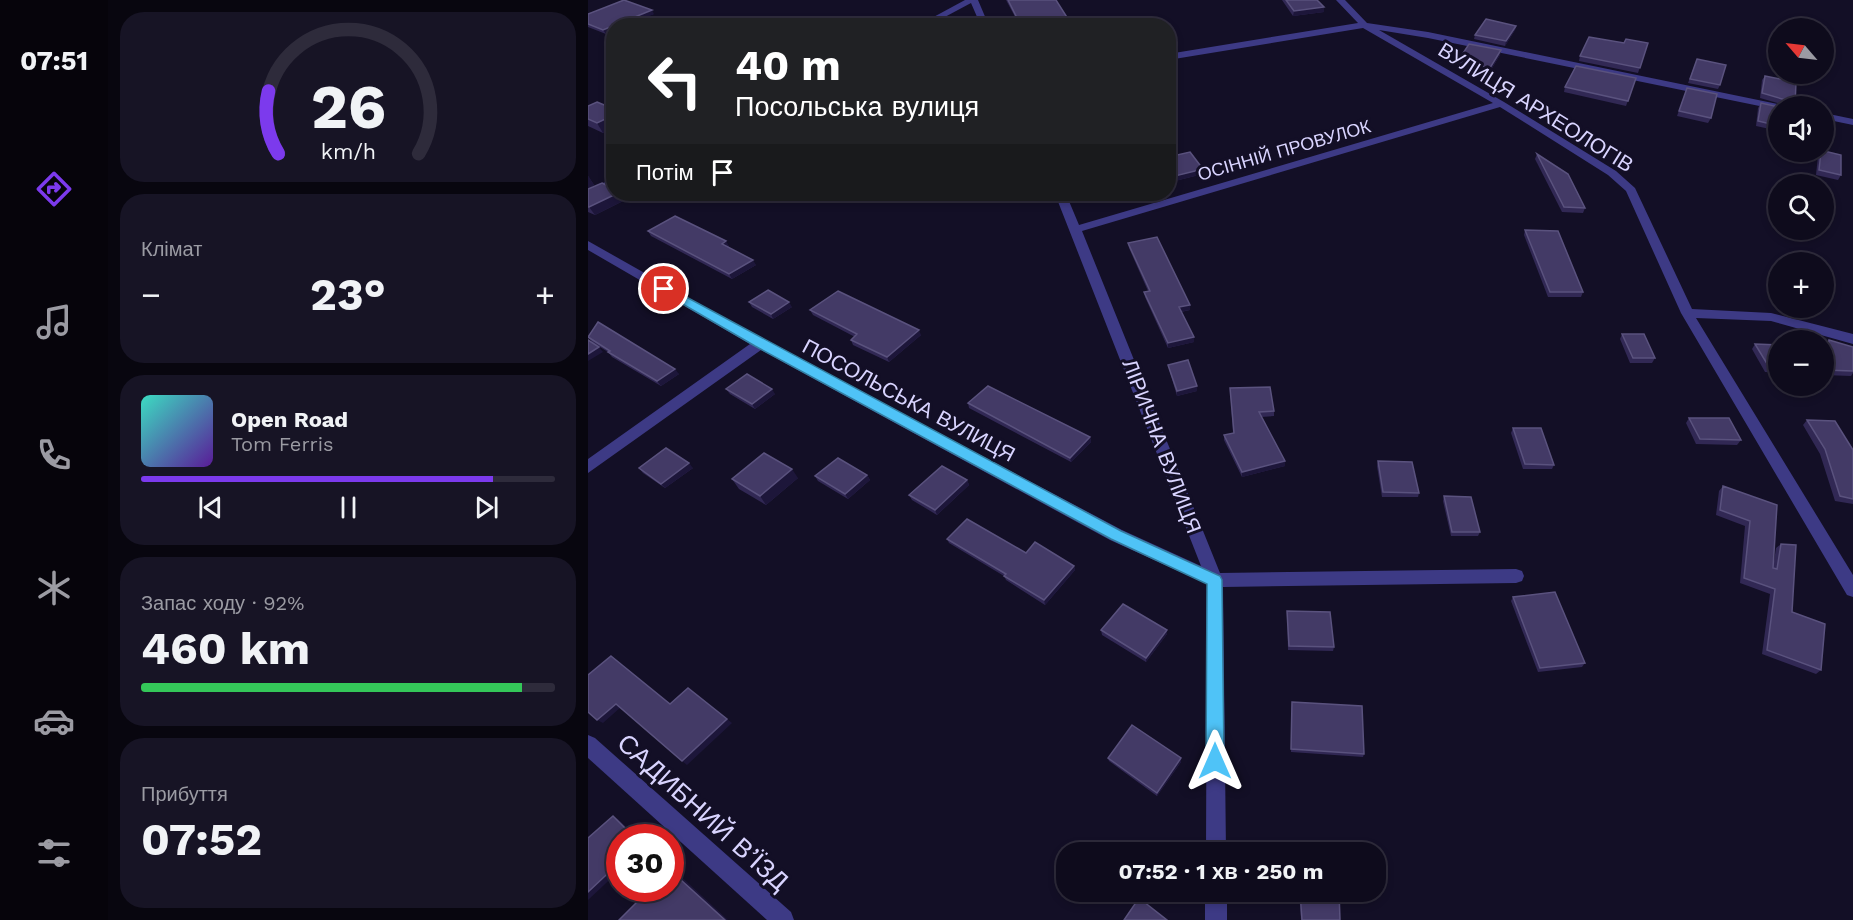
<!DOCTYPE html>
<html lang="uk">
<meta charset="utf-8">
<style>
:root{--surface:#0e0b1c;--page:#171425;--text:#f1f3f6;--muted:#9b9ba3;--line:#2e2b3b;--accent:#7c3aed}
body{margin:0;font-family:"Work Sans",sans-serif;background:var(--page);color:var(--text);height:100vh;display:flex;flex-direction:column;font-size:22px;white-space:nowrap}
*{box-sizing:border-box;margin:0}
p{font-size:20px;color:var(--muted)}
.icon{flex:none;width:33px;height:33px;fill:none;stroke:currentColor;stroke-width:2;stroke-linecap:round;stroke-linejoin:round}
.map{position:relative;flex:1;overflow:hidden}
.sheet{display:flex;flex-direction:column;gap:12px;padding:12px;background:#08060f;width:480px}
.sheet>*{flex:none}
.guide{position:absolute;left:18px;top:18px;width:570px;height:183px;border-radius:24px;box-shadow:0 3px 9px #0003,0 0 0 2px var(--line);background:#202124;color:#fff;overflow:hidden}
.needle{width:39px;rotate:298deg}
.fabs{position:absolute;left:1180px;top:18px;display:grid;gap:12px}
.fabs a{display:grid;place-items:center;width:66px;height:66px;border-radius:50%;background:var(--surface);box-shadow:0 3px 9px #0003,0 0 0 2px var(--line);font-size:30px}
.speed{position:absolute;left:18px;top:824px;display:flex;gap:12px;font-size:30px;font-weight:700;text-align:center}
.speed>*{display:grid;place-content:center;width:78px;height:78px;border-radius:50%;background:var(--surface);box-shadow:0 3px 9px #0003,0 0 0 2px var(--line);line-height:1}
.speed .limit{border:9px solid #d22;background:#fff;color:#111}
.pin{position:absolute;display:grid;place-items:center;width:51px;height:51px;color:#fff;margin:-26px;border:3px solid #fff;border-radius:50%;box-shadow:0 2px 6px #0007}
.me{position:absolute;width:66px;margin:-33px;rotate:0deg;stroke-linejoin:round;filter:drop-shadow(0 0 4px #0008)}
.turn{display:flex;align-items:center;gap:21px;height:126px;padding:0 30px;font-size:27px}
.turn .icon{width:78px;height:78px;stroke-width:2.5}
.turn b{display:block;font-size:42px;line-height:51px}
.then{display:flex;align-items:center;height:57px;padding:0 30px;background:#0003;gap:12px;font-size:22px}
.big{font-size:45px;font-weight:700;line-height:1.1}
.sheet .widget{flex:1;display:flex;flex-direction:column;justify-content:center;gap:9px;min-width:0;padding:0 21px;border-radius:24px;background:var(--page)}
.sheet .dial{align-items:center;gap:0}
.dial svg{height:156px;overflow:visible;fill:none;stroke:var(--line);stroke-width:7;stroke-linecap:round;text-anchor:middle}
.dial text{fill:var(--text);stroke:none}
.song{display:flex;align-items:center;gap:18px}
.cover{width:72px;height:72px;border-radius:9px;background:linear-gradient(135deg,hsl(170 70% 55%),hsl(270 70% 35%))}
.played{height:6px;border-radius:3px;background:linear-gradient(90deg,var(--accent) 85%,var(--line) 85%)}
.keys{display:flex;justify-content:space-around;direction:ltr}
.heat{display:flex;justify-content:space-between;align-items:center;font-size:33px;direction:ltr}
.charge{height:9px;border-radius:4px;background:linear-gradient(90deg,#34c759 92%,var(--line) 0)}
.trip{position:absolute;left:468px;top:842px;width:330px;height:60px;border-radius:24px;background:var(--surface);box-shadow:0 3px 9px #0003,0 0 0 2px var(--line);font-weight:700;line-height:60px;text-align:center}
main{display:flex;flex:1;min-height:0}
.dock{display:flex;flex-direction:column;width:108px;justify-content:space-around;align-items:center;background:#06040b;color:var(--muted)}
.dock .icon{width:42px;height:42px}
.dock .on{color:var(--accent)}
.dock b{font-size:27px;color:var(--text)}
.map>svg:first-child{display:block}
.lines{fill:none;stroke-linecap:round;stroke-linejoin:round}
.street{fill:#3d3a85;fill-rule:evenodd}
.wall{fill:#312854}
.shaded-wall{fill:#1d163a}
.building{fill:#433a66;stroke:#5a527e;stroke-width:1.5}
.route{fill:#4fc3f7;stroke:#337fa1;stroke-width:1.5}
.labels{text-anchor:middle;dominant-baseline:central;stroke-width:6;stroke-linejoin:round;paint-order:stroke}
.far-street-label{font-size:18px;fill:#d9d4ff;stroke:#130f26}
.street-label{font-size:21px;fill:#d9d4ff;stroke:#130f26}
.near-street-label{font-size:26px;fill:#d9d4ff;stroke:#130f26}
</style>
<main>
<nav class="dock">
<b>07:51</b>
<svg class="icon on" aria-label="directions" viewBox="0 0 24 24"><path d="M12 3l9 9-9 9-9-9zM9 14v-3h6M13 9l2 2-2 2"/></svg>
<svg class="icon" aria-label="music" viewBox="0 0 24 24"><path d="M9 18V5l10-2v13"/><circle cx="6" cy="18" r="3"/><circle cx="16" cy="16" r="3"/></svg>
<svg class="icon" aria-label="phone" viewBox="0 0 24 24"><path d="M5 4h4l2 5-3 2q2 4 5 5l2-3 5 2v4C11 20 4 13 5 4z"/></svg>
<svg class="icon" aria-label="climate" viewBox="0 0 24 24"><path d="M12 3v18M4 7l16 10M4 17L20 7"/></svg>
<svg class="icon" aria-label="car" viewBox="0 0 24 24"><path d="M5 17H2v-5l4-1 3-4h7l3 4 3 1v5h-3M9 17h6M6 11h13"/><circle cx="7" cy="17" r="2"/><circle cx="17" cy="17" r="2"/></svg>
<svg class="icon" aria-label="filters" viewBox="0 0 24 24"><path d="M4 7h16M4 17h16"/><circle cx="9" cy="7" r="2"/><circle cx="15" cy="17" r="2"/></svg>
</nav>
<section class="sheet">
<div class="widget dial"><svg viewBox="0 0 100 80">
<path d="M14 69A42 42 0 1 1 86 69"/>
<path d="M14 69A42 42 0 0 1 9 37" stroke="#7c3aed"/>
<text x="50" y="56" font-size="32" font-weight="700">26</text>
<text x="50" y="72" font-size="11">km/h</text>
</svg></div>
<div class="widget"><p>Клімат</p>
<div class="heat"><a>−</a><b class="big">23°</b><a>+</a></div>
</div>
<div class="widget">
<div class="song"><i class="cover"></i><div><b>Open Road</b><p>Tom Ferris</p></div></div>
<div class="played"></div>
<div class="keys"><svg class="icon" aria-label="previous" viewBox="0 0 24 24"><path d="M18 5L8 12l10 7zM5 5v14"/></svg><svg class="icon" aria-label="pause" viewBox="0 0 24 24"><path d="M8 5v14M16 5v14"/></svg><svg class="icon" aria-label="next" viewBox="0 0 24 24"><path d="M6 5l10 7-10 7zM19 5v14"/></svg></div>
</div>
<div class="widget"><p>Запас ходу · 92%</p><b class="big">460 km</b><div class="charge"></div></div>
<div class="widget"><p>Прибуття</p><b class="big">07:52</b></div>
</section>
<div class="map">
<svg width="1265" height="920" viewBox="0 0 1265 920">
<rect width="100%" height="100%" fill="#130f26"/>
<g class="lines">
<g class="street">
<polygon points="377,0 390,0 401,26 393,26 383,3 340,26 329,26"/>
<polygon points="748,0 757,0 779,23 840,32 1194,105 1196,106 1191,106 1191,110 840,38 791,30 916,102 1028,171 1047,188 1104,309 1183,313 1265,334 1265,344 1183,321 1108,318 1265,575 1265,597 1259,595 1093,313 1038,191 1020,175 912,107 494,231 632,573 928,569 934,571 936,576 934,581 928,583 635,587 638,852 618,852 619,584 522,540 173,350 0,473 0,459 162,344 0,250 0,241 177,341 534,530 613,566 467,194 478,194 491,225 905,103 775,28 580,60 580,54 770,23"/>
<polygon points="1236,113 1265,119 1265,125 1236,119"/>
<polygon points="26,178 26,185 0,197 0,190"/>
<polygon points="0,735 7,738 203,912 206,920 179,920 0,758"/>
<rect x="617" y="891" width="22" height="29"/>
</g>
</g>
<g class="wall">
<polygon points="418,0 468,0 482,22 483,26 432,26"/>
<polygon points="694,0 729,0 736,12 705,16"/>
<polygon points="0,14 66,14 26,26 26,31 18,34 0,27"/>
<polygon points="928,26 927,30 917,46 886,39 887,35"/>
<polygon points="1036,43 1060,43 1050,73 991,61 992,56"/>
<polygon points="913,50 912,55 901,73 869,66 870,61"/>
<polygon points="1107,64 1132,85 1130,89 1100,83"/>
<polygon points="1177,76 1207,106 1196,105 1172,98 1174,80"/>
<polygon points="1048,78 1038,106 976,92 977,87"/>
<polygon points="1099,88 1123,118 1120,123 1089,116"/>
<polygon points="1173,103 1191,107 1191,131 1168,126 1170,108"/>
<polygon points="0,106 26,109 26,128 15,133 0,126"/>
<polygon points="1194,152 1228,152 1225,158"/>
<polygon points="1232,152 1253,175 1250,180 1228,175 1230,156"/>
<polygon points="949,154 997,208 995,213 974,212 947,159"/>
<polygon points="580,157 615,169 615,174 587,181 580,172"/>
<polygon points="0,176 6,185 0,189 37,200 7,215 0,212"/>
<polygon points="937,230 995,292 993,297 960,297 936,235"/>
<polygon points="60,231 141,246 140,247 168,265 144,279 63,236"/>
<polygon points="540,243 602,305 602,310 593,312 606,337 606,342 580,348 557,297 556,292 560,291 541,248"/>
<polygon points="161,302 204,307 185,319 164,307"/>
<polygon points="222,310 333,335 301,362 265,345 263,340 267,337 225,315"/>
<polygon points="1034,334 1067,358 1064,363 1042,363 1032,339"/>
<polygon points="0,337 91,374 73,386 24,357 20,352 4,342"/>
<polygon points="1241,340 1265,347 1265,373 1263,376 1236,375 1236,347"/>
<polygon points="1167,344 1191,345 1191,373 1177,372 1164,349"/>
<polygon points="580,365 609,386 609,391 589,396 581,369"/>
<polygon points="642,388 686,411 686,416 673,417 697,466 654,477 636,440 636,435 645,433"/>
<polygon points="138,389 187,394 167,409 142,394"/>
<polygon points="380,403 502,437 503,442 483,462 381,408"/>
<polygon points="1101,418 1153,440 1149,445 1108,444 1098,423"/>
<polygon points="1219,420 1265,450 1265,504 1247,501 1232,454 1215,425"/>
<polygon points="925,428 966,465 964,469 935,469 923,433"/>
<polygon points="790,461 831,493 830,497 794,497 789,466"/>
<polygon points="51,468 105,468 77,488 55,473"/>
<polygon points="279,475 282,480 260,499 230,481 227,476"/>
<polygon points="210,478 178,505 151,489 144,479"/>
<polygon points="379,480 381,485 349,515 324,500 321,495"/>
<polygon points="1135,486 1189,505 1185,568 1188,548 1193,544 1204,612 1233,670 1228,674 1174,654 1182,594 1152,583 1157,526 1128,515 1131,491"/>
<polygon points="856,496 892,532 890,536 863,536 855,501"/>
<polygon points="359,539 438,553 486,566 487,570 457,605 418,580 416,576 361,543"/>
<polygon points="925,597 997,663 994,667 950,672 923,601"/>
<polygon points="699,611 746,647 745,651 700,650"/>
<polygon points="513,630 579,630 579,634 558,662 514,635"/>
<polygon points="704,702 776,754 775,757 703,752"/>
<polygon points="520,758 593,762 569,796 521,761"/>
<polygon points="711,891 751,891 752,920 713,920"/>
</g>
<g class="shaded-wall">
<polygon points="736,7 736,12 705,16 706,11"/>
<polygon points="64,10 66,14 39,26 26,26"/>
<polygon points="482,22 483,26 464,26"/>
<polygon points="26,26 26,31 18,34 15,30"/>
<polygon points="928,26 927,30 917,46 918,41"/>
<polygon points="913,50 912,55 901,73 902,68"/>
<polygon points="26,115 26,128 15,133 9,123"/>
<polygon points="615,169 615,174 587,181 587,176"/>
<polygon points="0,177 1,177 6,185 0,189"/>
<polygon points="28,194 33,194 37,200 7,215 1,207"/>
<polygon points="415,194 416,198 397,202 396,197"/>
<polygon points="138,241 141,246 137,249 134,244"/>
<polygon points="165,260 168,265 144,279 141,274"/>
<polygon points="201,302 204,307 185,319 183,314"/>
<polygon points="602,305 602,310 591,312 591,307"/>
<polygon points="331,330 333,335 301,362 299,357"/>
<polygon points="606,337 606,342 580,348 580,343"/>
<polygon points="11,347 15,352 0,361 0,354"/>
<polygon points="87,369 91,374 73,386 69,381"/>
<polygon points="609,386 609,391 589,396 589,391"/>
<polygon points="184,389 187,394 167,409 164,404"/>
<polygon points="502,437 503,442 483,462 482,458"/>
<polygon points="697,461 697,466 654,477 654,472"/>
<polygon points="101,463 105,468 77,488 73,484"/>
<polygon points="204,469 210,478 178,505 172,496"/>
<polygon points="279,475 282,480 260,499 257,494"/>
<polygon points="379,480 381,485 349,515 347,510"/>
<polygon points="486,566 487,570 457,605 456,600"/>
<polygon points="579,630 579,634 558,662 558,658"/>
<polygon points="28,704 33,707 15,723 9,720"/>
<polygon points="139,719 144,723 99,765 94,761"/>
<polygon points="593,758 593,762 569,796 569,793"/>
<polygon points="25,816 30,819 49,837 46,837"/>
<polygon points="32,862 32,870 0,900 0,892"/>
<polygon points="82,869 87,871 140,920 137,920"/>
</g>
<g class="building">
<polygon points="36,0 64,10 15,30 0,24 0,14"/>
<polygon points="420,0 468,0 482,22 464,26 433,26"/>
<polygon points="698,0 729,0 736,7 706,11"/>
<polygon points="898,19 928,26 918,41 887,35"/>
<polygon points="1001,37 1036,43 1038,39 1060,43 1052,68 992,56"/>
<polygon points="881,44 913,50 902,68 870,61"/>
<polygon points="1109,59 1138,65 1132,85 1102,79"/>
<polygon points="988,66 1048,78 1040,101 977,87"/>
<polygon points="1177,76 1208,82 1207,106 1194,106 1201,101 1174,93"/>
<polygon points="1099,88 1129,94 1123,118 1091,111"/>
<polygon points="9,102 26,109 26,115 9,123 0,119 0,106"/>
<polygon points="1173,103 1191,107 1191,126 1170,121"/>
<polygon points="1236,151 1253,155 1253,175 1231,170 1233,152"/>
<polygon points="602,152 615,169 587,176 580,168 580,157"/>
<polygon points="949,154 980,174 997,208 976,207"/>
<polygon points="14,183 26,189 26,194 28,194 1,207 0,207 0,189"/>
<polygon points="394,194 415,194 396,197"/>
<polygon points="87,216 138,241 134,244 165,260 141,274 60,231"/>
<polygon points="937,230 970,231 995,292 962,292"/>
<polygon points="569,237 602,305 591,307 606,337 580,343 556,292 562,291 540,243"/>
<polygon points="180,290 201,302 183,314 161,302"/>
<polygon points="250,291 331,330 299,357 263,340 269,334 222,310"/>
<polygon points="10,322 87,369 69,381 20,352 22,351 0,337"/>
<polygon points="1034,334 1056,334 1067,358 1045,358"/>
<polygon points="0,340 11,347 0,354"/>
<polygon points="1241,340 1265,347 1265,371 1236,370 1236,347 1240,347"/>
<polygon points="1167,344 1191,345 1191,368 1181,367"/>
<polygon points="600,360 609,386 589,391 580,365"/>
<polygon points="159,374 184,389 164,404 138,389"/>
<polygon points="400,386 502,437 482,458 380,403"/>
<polygon points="682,387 686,411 671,412 697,461 654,472 636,435 646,433 642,388"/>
<polygon points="1101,418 1141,418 1153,440 1112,439"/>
<polygon points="1219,420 1247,421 1265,450 1265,499 1252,496 1237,449"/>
<polygon points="925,428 953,428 966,465 937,464"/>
<polygon points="78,448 101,463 73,484 51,468"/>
<polygon points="176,453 204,469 172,496 144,479"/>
<polygon points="250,458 279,475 257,494 227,476"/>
<polygon points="790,461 824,462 831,493 795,492"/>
<polygon points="354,466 379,480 347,510 321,495"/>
<polygon points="1135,486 1189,505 1185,568 1189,569 1193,544 1208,545 1204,612 1237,624 1233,670 1179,650 1187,589 1156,578 1162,521 1132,510"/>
<polygon points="856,496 883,497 892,532 864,532"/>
<polygon points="379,519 438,553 447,542 486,566 456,600 416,576 418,574 359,539"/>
<polygon points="967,592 997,663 952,668 925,597"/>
<polygon points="535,604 579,630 558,658 513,630"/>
<polygon points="699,611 742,612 746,647 701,646"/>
<polygon points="23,656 82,704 100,688 139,719 94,761 28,704 9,720 0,712 0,675"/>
<polygon points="704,702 774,706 776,754 703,749"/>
<polygon points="544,725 593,758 569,793 520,758"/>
<polygon points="25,816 46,837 32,837 32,862 0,892 0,838"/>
<polygon points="709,845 749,848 750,852 710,852"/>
<polygon points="82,870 137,920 31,920 63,888 82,888"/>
<polygon points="712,891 751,891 752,920 714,920"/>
<polygon points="551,898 579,920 536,920"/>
</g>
<polygon class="route" points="76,285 533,531 632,576 634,580 636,761 634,768 627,770 621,768 618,761 619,584 523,539 167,346 72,291 72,286"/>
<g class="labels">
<g class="far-street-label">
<text transform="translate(696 150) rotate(-16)">ОСІННІЙ ПРОВУЛОК</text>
</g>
<g class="street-label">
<text transform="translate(948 107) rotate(32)">ВУЛИЦЯ АРХЕОЛОГІВ</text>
<text transform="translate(321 400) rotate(28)">ПОСОЛЬСЬКА ВУЛИЦЯ</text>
<text transform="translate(574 446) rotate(69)">ЛІРИЧНА ВУЛИЦЯ</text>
</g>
<g class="near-street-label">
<text transform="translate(115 812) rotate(42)">САДИБНИЙ В’ЇЗД</text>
</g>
</g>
</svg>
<div class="fabs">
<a><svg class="needle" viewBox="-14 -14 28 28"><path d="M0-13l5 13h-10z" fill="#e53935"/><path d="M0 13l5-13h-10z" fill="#9b9ba3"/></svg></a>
<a><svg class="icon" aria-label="sound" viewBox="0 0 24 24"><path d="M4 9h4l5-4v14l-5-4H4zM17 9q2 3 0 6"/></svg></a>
<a><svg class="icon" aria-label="search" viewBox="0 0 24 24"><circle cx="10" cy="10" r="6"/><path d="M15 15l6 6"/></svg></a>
<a>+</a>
<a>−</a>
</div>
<div class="speed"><div class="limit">30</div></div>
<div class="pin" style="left:76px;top:289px;background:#d93025"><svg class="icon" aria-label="arrive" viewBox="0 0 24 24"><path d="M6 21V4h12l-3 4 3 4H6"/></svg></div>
<svg class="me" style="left:627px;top:761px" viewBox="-20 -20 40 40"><path d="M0-17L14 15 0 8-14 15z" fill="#4fc3f7" stroke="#fff" stroke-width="4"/></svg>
<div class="trip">07:52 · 1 хв · 250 m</div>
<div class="guide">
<div class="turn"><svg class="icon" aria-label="left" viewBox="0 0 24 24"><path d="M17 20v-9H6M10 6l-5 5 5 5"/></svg><div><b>40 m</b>Посольська вулиця</div></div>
<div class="then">Потім<svg class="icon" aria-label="arrive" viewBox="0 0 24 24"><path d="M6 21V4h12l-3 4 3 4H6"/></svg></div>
</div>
</div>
</main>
